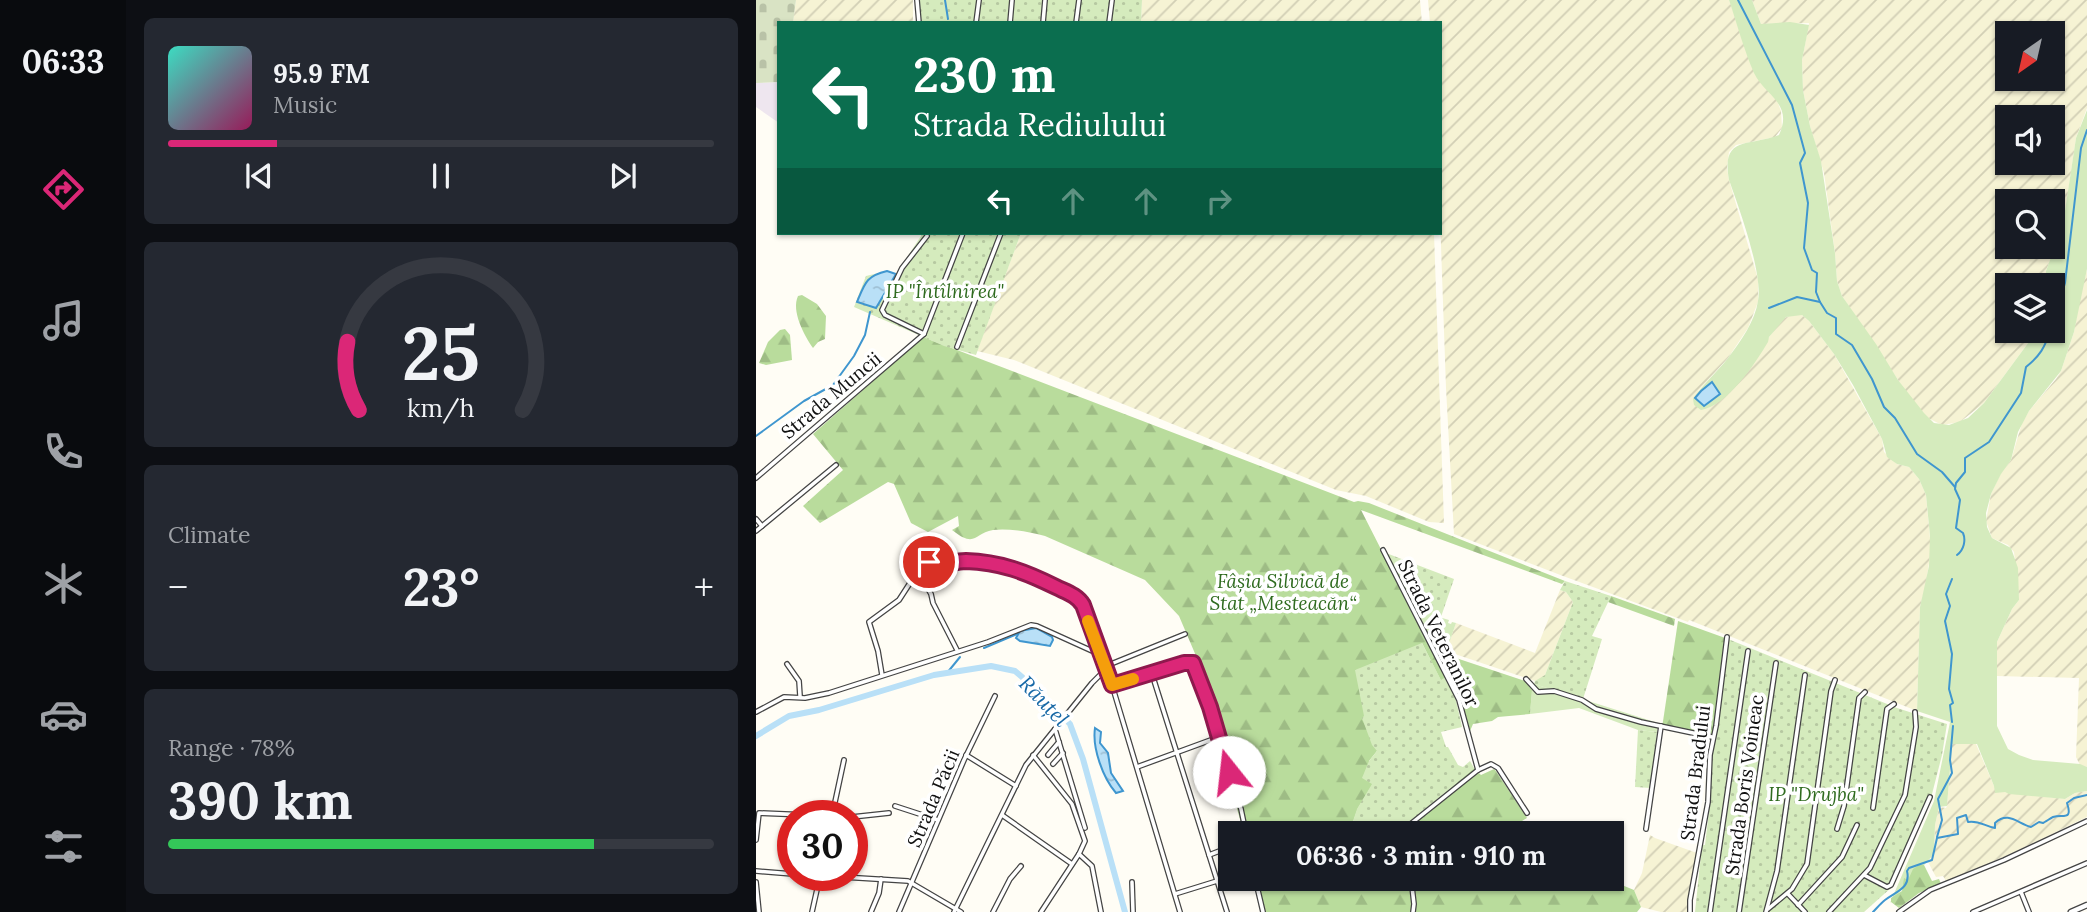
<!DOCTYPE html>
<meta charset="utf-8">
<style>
:root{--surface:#171b24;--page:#242831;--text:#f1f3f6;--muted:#9ea1a6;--line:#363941;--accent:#db2777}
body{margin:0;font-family:Lora,serif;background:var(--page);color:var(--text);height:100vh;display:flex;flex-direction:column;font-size:26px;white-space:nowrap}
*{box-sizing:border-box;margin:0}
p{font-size:23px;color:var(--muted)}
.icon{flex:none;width:38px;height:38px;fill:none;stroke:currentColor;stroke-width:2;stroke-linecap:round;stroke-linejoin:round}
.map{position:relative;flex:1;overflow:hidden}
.drawer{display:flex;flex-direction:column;gap:18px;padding:18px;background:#0d0f14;width:630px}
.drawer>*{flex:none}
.guide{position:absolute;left:21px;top:21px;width:665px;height:214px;border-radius:0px;box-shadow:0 2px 5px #0004;background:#0b6e4f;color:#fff;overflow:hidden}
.needle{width:46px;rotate:214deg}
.controls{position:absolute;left:1239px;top:21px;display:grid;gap:14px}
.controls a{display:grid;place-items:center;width:70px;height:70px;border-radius:0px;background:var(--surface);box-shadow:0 2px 5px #0004;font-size:35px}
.speed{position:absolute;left:21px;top:800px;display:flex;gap:14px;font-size:35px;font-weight:700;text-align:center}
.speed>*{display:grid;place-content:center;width:91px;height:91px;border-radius:50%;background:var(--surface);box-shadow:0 2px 5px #0004;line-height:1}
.speed .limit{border:10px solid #d22;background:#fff;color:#111}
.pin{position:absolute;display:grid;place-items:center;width:60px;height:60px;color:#fff;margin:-30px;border:4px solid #fff;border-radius:50%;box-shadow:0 2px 7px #0007}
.me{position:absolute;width:77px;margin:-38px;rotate:344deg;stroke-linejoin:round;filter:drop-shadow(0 0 5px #0008)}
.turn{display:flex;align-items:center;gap:24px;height:147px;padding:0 21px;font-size:32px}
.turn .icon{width:91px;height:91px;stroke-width:2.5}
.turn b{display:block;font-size:49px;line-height:60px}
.lanes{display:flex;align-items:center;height:66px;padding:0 21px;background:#0003;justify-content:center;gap:35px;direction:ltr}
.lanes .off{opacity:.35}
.big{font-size:52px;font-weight:700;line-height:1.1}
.drawer .tile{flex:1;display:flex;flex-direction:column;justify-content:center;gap:10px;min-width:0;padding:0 24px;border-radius:10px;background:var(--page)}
.drawer .dial{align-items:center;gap:0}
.dial svg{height:182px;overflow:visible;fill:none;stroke:var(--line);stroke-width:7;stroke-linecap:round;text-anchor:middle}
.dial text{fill:var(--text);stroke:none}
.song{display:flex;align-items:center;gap:21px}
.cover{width:84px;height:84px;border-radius:10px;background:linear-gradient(135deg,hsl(170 70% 55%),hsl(330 70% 35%))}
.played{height:7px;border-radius:4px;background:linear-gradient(90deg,var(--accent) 20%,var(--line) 20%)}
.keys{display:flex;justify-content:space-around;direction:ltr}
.heat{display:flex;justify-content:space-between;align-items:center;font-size:38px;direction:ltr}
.charge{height:10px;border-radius:5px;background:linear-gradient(90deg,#34c759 78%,var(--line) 0)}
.trip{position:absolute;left:462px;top:821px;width:406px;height:70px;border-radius:0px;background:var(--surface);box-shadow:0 2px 5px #0004;font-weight:700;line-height:70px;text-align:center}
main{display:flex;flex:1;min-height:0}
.dock{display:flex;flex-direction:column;width:126px;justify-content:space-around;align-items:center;background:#090b0e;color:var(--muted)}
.dock .icon{width:49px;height:49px}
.dock .active{color:var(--accent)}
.dock b{font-size:32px;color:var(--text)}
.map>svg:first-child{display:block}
.industrial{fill:#eee6ef}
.farmland{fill:url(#farmland-furrows);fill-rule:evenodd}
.grass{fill:#d5ebbd}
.forest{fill:url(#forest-firs)}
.cemetery{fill:url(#cemetery-stones)}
.park{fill:url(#park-dots)}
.water{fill:url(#water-ripples);stroke:#3f96cf;stroke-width:2}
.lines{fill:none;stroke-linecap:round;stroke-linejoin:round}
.stream{stroke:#3f96cf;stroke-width:2}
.river{stroke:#b9e0f7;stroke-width:6}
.minor-casing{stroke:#444;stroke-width:6}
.tertiary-casing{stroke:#444;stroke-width:7}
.minor{stroke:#fff;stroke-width:3.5}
.tertiary{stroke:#fff;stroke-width:4.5}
.route-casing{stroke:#8e194d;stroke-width:18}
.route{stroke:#db2777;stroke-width:12}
.slow{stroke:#f59e0b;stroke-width:12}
.labels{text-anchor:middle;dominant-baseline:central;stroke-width:7;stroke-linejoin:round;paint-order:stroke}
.park-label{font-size:19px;font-style:italic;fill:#2f6b1f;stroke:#fff}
.street-label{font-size:19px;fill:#111;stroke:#fff}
.water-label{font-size:21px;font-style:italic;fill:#1768a6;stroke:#fff}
</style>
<main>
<nav class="dock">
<b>06:33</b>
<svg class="icon active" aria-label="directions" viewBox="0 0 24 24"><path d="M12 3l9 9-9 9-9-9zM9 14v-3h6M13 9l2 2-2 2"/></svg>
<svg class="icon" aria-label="music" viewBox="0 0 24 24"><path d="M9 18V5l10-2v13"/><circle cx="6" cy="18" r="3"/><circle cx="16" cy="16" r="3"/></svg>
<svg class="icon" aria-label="phone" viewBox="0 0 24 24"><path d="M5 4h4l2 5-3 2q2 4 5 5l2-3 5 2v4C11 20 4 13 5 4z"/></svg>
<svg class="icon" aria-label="climate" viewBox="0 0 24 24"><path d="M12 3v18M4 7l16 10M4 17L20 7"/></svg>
<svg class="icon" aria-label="car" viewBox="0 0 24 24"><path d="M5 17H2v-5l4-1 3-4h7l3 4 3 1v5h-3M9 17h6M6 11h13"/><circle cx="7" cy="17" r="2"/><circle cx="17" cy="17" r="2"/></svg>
<svg class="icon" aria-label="filters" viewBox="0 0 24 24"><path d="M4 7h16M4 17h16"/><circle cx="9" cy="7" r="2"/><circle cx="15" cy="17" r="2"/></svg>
</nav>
<section class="drawer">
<div class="tile">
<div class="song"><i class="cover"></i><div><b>95.9 FM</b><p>Music</p></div></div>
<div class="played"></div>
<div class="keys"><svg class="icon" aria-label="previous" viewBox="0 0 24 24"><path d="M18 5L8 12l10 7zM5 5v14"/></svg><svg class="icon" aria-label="pause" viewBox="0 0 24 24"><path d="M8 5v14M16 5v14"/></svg><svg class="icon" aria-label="next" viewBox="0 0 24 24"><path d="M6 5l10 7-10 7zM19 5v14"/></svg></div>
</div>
<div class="tile dial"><svg viewBox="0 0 100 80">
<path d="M14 69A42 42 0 1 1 86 69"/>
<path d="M14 69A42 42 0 0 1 9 39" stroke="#db2777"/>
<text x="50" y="56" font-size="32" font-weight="700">25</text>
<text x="50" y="72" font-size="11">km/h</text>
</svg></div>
<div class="tile"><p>Climate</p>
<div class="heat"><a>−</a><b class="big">23°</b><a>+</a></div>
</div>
<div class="tile"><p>Range · 78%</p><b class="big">390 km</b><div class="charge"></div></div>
</section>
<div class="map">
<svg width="1331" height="912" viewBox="0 0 1331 912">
<defs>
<pattern id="farmland-furrows" width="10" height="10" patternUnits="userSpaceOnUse" patternTransform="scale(1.75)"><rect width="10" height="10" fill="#f6f3d4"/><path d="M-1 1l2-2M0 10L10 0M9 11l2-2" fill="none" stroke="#d2cfb5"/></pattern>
<pattern id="forest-firs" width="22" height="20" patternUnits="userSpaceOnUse" patternTransform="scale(1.75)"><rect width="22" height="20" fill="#b9dc9c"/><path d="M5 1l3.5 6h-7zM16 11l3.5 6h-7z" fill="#9ebc85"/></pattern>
<pattern id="cemetery-stones" width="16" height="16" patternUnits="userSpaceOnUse" patternTransform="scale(1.75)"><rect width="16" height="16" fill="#d9e3c4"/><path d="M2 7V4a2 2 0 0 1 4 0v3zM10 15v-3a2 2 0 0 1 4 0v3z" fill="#b9c2a7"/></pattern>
<pattern id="park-dots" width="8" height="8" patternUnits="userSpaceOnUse" patternTransform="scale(1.75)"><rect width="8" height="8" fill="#d5ebbd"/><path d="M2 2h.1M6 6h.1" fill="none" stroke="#b6c8a1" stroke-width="1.8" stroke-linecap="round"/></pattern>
<pattern id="water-ripples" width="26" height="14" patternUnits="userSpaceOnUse" patternTransform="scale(1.75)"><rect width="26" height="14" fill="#b9e0f7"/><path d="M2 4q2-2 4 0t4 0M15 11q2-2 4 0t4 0" fill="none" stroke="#9ebfd3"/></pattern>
</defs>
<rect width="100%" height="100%" fill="#fffdf5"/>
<polygon class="industrial" points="23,82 23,123 0,107 0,83"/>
<g class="farmland">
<polygon points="40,0 157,0 157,23 37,23"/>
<polygon points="386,0 664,0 666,23 385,23"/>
<polygon points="672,0 973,0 987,38 1020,98 1025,111 1026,128 1019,137 980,145 973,152 971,168 973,180 1002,279 1002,302 992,328 972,358 942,391 967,397 979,385 1026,319 1038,314 1046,315 1053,321 1078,354 1126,439 1128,452 1141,464 1153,467 1163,479 1170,495 1175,549 1170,584 1164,607 1161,711 933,620 932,622 807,576 698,534 690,388 684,217 684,23 674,23"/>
<path d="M996,0H1331V108L1320,138L1307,226L1290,271V285H1251V331H1281L1228,403L1204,422L1186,425L1172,418L1154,398L1086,296L1081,281L1079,253L1068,173L1054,126L1047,90L1046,60L1053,23L1005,24ZM1251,33H1297V79H1251ZM1251,117H1297V163H1251ZM1251,201H1297V247H1251Z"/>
<polygon points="265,233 678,233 688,523 673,522 610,496 580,490 258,360 221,351"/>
<polygon points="1331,270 1331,767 1324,765 1320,757 1323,678 1241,676 1241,642 1256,609 1263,600 1258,552 1252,545 1236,538 1230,521 1235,494 1245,473 1255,460 1266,423 1273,411 1300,379 1305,371 1318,332 1324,296"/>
<polygon points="804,590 810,592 817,602 789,675 785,679 779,681 690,651 700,623 779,653"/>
<polygon points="1196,744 1220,744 1238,786 1249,792 1309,799 1319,793 1331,791 1331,817 1252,855 1190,881 1187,876 1180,877 1172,862 1178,854 1179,825 1183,807 1190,808 1191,806"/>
<polygon points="894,835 899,838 941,853 932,912 905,912 885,907 878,890 886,873"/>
</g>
<g class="grass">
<path d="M973,0H996L1005,24L1034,22L1053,25L1046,60L1047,90L1054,126L1065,161L1079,253L1081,281L1086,296L1120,344L1142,380L1168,413L1178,423L1193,425L1212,418L1228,403L1281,331H1297V285H1290V271L1307,224L1320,138L1331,110V269L1318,332L1305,371L1273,411L1262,432L1255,460L1245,474L1235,494L1230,513L1231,527L1236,538L1255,548L1262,568L1263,600L1256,609L1241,642V726L1252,749L1263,755L1277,760L1324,764L1331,767V791L1319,793L1309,799L1253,794L1249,792L1239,793L1238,786L1221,744H1196L1191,806L1183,807L1179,825L1178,854L1134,903L1178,801L1194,722L1161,711L1164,607L1173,566L1174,536L1170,495L1163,479L1153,467L1141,464L1131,457L1126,439L1097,385L1078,354L1053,321L1046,315L1030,317L1013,337L1012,342C999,364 971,406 945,410L938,405L937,399C947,384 961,372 972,358C985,341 999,321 1002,301C1007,273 983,208 973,180C965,135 992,147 1023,135C1038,103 1008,95 998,73C988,50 981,24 973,0Z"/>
<polygon points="683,617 693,620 692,623 695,624 696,622 700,623 689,655 684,658 676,643"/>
<polygon points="769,681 902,723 901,732 882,730 823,708 774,714 776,690"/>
</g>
<g class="forest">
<path d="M46,295L61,304L70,316L69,339L62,342L57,348C48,335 35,311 42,296Z"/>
<polygon points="29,329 34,335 36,360 10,365 3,363 12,342 24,330"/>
<path d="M167,337L598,502L602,501L613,503L809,581L806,584L605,510L690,677L685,681L666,643L621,751L613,761L617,784L602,808L593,833H488L461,740L446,670L423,616L389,580L289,536C273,532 253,528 237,530C218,533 220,549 196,530L203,526L202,516L172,532L155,523L138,484L132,482L64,523L47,506L87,470L57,434Z"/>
<polygon points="855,596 919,619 918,626 852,602"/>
<polygon points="922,621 972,639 957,740 906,728"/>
<polygon points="700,658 769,681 776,690 774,714 742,717 736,721 717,724 714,731 705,699 688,667 690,659"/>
<polygon points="718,768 725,775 738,769 740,771 771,818 766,821 765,833 641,833"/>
<polygon points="1163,865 1168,865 1176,881 1183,879 1185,884 1163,893 1143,908 1135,902 1135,898 1146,891 1148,878 1152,880 1157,869"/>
<polygon points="856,868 863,871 861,883 878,890 885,907 881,912 509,912 501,879 856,878"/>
</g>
<polygon class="cemetery" points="0,0 40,0 37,23 23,23 23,82 0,83"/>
<g class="park">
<polygon points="160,0 386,0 385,23 162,23"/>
<polygon points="167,233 265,233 220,355 188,346 98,307 110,276 131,271 140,274"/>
<polygon points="630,553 698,579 676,643"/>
<polygon points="809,581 855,596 836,636 846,639 827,699 778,684 779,681 789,675 817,602 810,592 804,590"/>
<polygon points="972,639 1141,708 1191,724 1186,755 1175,798 1136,887 1108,912 939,912 946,845 949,845 952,820 957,740"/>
<polygon points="666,643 685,680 690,677 700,700 706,727 685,732 690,747 692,747 702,765 707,767 714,761 718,768 641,833 593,833 601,809 616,784 606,778 613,761 621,751 616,745 606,718 608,716 599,670"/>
<polygon points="882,730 901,732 895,788 879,787"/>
</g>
<g class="water">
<path d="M131,271L140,274L120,308L101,302C109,283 110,276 131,271Z"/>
<polygon points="956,382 964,394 948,406 939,398 945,391"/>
<polygon points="280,628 296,637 297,640 294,646 264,641 260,638 264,631"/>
<path d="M339,728L345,732L344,743L352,753L355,773L367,791L360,793C347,778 336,748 339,728Z"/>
</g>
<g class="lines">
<g class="stream">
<polyline points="189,0 192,19"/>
<polyline points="982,0 1036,105 1049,153 1044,163 1052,203 1048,248 1056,270 1061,273 1060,292 1064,302"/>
<polyline points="1013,308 1041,297 1064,302 1071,313 1080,318 1080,334 1096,345 1116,379 1128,407 1139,418 1161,454 1186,472 1199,487"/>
<polyline points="1297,324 1309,283 1325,148 1331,130"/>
<polyline points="0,436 48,401 77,385 98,356 109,335 114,312"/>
<path d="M1201,555C1208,550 1210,540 1207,533L1200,528L1204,500L1199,489L1200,483L1209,472V458L1233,442L1265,393L1270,367C1284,356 1289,347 1294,331"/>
<polyline points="228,648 261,634"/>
<polyline points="191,673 204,657"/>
<polyline points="1196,722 1194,705 1197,703 1193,689 1196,654 1189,621 1194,606 1190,594 1196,579"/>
<polyline points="1181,837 1186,820 1182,799 1196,773 1194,760 1197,726"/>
<path d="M1117,912C1121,908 1125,903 1129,900C1141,891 1155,888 1151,871L1153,868L1176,860L1181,838L1202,834L1201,818L1210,815L1212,822C1223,820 1228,826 1239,828V823C1252,811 1261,823 1275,827L1283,822L1287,823C1289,822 1295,818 1297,817C1307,814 1317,821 1311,803L1318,798L1331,795"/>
</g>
<polyline class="river" points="0,736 33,716 63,710 178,675 235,666 259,671 280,689 314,724 327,759 369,912"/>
<defs>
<g id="minor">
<polyline points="161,0 163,23"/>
<polyline points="220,23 223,0"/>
<polyline points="254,23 256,0"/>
<polyline points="287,23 289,0"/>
<polyline points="320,23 323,0"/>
<polyline points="353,23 356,0"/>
<polyline points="168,334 129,315 126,310 146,268 171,236"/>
<polyline points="201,347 245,233"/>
<polyline points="0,478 168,334 207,233"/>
<polyline points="0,519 6,526"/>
<polyline points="0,531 80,465"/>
<polyline points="627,550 703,700 722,770"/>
<polyline points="161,570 175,594 177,603 201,650"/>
<polyline points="31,664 43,681 44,696"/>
<polyline points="396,674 471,912"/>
<polyline points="126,675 122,651 113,622 143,600 167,563 192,566 212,561 255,566 318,595 327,605 356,685 424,912"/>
<polyline points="770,679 782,692 798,691 826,700 840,709 885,722 956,737"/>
<polyline points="356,685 428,663 434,662 438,664 485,809 490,833"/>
<polyline points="0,712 28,697 49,698 73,693 232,642 275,625 281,626 345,655"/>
<polyline points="299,729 329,828"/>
<polyline points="210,755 260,786"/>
<polyline points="277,755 316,804 329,841 323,854 285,912"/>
<polyline points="292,755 303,742"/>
<polyline points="297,764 307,753"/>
<polyline points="381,767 463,737"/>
<polyline points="139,806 182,820"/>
<polyline points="1117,808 1131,709 1138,704"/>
<polyline points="246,815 316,864"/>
<polyline points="76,816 88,760"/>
<polyline points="96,817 133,813"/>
<polyline points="890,829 905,726"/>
<polyline points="1081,829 1088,806 1103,698 1109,692"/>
<polyline points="647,833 652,826 722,770 735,764 742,768 771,813"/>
<polyline points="0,840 3,813 75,816"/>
<polyline points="323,854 336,866 345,912"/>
<polyline points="453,855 474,847"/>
<polyline points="0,871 37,874"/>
<polyline points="54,875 152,881 205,912"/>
<polyline points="1108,875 1131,887 1135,885 1174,797"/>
<polyline points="499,878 507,912"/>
<polyline points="655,878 658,904 657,912"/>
<polyline points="0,882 3,912"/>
<polyline points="376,882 377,912"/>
<polyline points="1265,892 1273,912"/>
<polyline points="419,894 461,881"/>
<polyline points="1032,894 1049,912"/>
<polyline points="1042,905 1086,857 1101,825"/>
<polyline points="1012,909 1036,889 1051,864 1075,691 1079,680"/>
<polyline points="56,912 64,876"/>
<polyline points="115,912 123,893 125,879"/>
<polyline points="143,912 208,760 239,696"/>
<polyline points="198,912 270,765 336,683 347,672 350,666 429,634"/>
<polyline points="237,912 254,879 265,866"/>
<polyline points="934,912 934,900 952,802 954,755 960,726 971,637"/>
<polyline points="954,912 992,651"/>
<polyline points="983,912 1020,663"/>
<polyline points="1010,912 1021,871 1049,675"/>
<polyline points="1073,912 1114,868 1149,795 1160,727 1159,712"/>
<polyline points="1143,912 1174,890 1248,860 1331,821"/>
<polyline points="1217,912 1331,863"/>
</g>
<polyline id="tertiary" points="1315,912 1331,905"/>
</defs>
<use href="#minor" class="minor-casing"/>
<use href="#tertiary" class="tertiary-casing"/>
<use href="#minor" class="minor"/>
<use href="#tertiary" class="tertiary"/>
</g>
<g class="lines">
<defs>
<path id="route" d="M173,562C193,568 194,561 210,561C244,562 270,572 300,587C310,592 321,595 327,605L356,685L428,663H437L454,707L473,772"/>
</defs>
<use href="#route" class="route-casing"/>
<use href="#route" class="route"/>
<polyline class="slow" points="332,621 356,685 377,679"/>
</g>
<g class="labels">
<g class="park-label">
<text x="189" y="291">IP "Întîlnirea"</text>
<text x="527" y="581">Fâșia Silvică de<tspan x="527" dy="22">Stat „Mesteacăn“</tspan></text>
<text x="1060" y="794">IP "Drujba"</text>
</g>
<g class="street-label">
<text transform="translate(75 395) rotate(-40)">Strada Muncii</text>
<text transform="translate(683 633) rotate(64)">Strada Veteranilor</text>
<text transform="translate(939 773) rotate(-83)">Strada Bradului</text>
<text transform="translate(988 785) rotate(-82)">Strada Boris Voineac</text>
<text transform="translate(177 798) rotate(-67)">Strada Păcii</text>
</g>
<g class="water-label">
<text transform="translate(288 701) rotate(46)">Răuțel</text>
</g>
</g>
</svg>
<div class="controls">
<a><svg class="needle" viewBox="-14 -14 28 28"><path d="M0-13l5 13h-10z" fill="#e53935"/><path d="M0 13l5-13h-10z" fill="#9ea1a6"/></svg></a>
<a><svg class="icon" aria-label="sound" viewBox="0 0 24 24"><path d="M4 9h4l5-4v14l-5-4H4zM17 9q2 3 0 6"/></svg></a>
<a><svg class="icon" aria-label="search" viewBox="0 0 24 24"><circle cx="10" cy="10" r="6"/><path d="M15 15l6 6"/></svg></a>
<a><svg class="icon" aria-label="layers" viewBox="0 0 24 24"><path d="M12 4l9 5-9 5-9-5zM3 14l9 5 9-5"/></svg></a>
</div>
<div class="speed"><div class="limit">30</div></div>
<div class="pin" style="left:173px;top:562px;background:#d93025"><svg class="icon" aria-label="arrive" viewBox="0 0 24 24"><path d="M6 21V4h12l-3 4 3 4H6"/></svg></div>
<svg class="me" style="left:473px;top:772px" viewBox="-20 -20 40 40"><circle r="19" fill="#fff"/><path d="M0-13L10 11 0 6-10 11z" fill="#db2777"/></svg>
<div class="trip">06:36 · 3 min · 910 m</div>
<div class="guide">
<div class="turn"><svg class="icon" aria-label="left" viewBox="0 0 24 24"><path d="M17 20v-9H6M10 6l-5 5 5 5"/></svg><div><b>230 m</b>Strada Rediulului</div></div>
<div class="lanes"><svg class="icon" aria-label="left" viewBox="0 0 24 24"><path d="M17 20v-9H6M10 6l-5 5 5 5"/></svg><svg class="icon off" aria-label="ahead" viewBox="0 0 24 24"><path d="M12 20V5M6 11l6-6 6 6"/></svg><svg class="icon off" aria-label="ahead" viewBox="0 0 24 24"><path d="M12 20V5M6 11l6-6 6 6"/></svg><svg class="icon off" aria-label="right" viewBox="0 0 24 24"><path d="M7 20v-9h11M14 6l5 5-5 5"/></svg></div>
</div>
</div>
</main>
